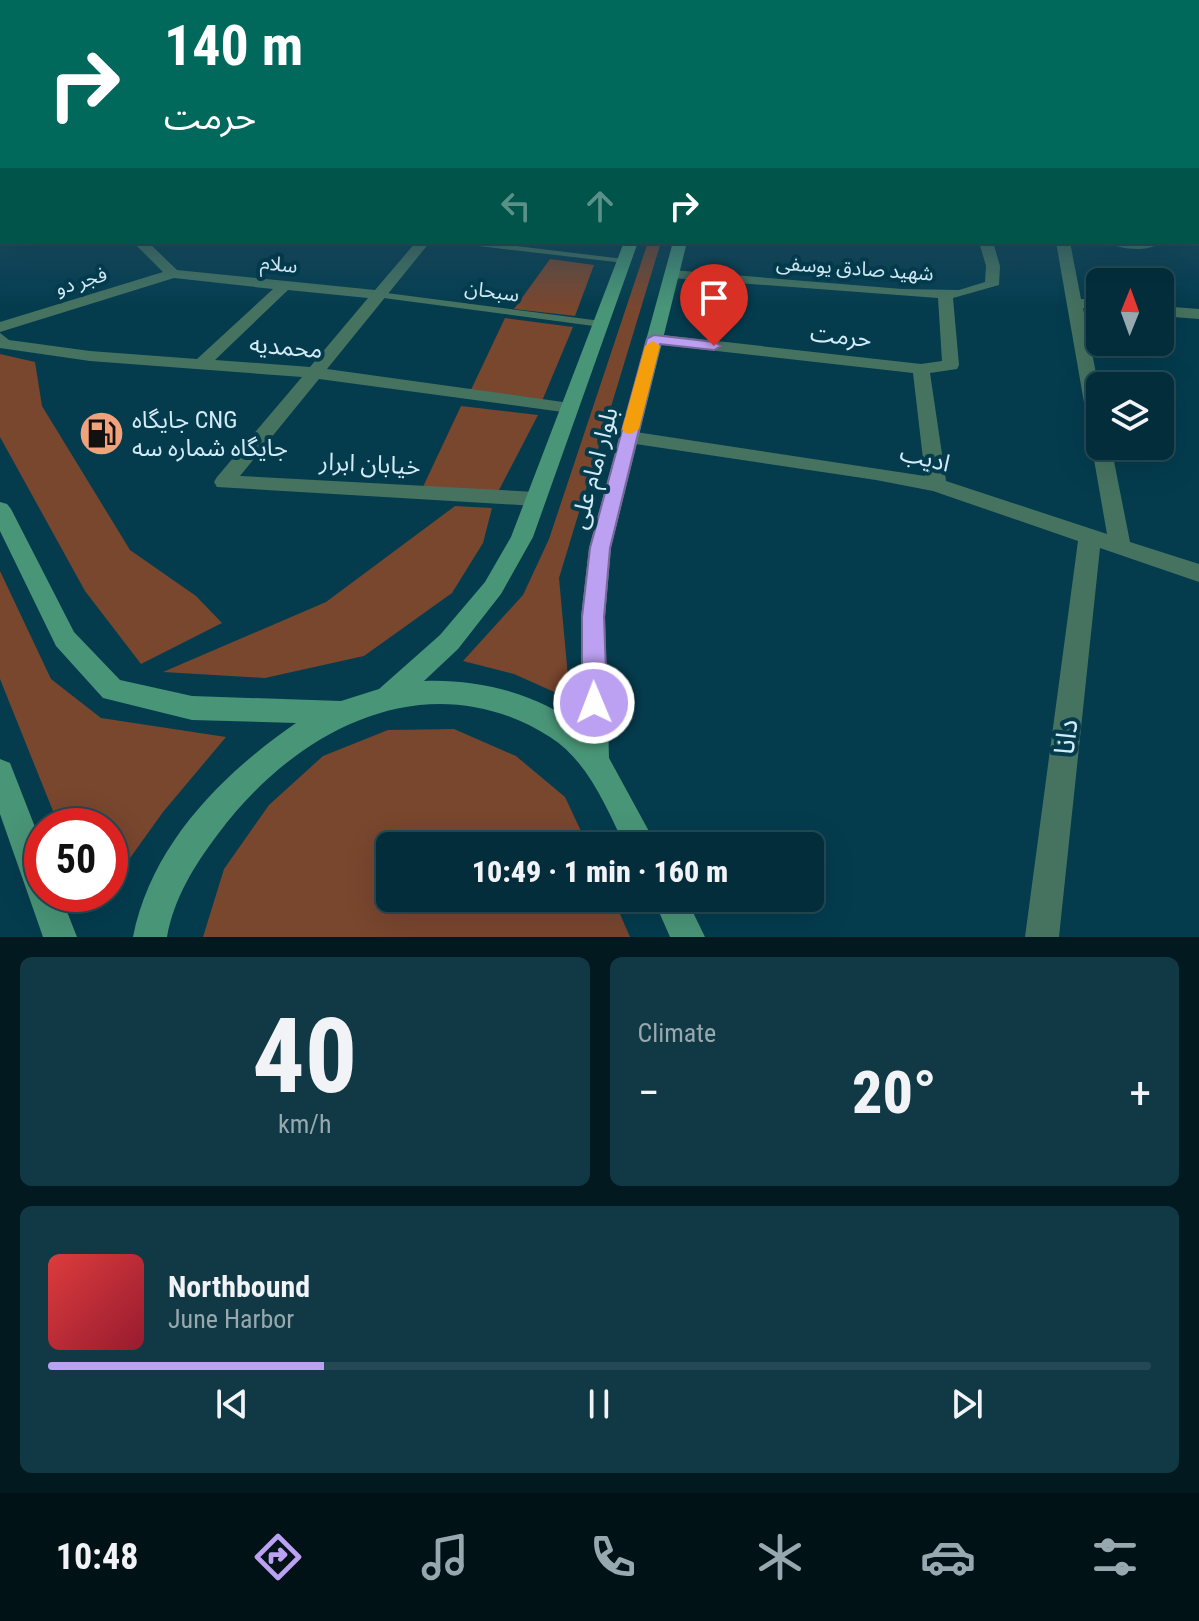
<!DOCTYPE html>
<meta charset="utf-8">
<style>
:root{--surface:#032d3a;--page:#113945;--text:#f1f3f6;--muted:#97a8af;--line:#244954;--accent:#bca0f2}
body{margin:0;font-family:"Roboto Condensed","Noto Sans Arabic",sans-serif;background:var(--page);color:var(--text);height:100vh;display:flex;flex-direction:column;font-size:30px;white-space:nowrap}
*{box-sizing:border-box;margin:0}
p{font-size:26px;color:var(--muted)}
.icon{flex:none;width:44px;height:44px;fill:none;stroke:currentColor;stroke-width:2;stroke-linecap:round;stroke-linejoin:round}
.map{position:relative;height:937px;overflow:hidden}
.sheet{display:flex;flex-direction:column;gap:20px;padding:20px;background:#021920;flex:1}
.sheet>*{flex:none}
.banner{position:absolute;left:0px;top:0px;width:1200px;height:244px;box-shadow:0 8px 32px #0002,0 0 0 2px var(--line);background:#00695c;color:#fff;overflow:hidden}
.needle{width:52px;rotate:1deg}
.controls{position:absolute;left:1086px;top:268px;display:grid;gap:16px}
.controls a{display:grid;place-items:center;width:88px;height:88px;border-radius:12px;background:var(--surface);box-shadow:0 8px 32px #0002,0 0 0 2px var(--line);font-size:40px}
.speed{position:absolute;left:24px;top:808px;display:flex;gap:16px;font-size:40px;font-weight:700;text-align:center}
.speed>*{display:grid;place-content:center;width:104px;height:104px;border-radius:50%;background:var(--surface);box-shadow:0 8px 32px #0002,0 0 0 2px var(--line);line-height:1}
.speed .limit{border:12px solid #d22;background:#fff;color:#111}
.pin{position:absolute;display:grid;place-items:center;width:68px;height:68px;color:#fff;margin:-82px -34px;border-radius:50% 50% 50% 0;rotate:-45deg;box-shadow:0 0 8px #0007}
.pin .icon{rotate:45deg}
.me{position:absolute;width:88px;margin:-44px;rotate:359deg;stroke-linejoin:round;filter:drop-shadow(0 0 6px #0008)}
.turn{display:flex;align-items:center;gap:28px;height:168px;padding:0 32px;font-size:36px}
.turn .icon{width:104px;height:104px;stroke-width:2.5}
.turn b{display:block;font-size:56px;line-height:68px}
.lanes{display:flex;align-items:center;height:76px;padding:0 32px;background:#0003;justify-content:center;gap:40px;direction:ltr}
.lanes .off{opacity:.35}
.big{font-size:60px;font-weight:800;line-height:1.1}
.sheet .tile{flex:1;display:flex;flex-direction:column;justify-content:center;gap:12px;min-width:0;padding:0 28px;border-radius:12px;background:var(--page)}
.sheet .dial{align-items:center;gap:0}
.dial b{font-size:104px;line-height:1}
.song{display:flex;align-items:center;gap:24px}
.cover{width:96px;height:96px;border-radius:12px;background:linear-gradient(135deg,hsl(0 70% 55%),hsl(350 70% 35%))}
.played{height:8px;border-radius:4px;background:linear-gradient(90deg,var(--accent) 25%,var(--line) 25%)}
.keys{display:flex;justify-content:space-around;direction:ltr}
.heat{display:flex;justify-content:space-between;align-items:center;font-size:44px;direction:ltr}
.sheet .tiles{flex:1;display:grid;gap:20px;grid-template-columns:1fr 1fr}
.tile:last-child{grid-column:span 2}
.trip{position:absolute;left:376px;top:832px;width:448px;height:80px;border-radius:12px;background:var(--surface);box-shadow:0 8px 32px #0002,0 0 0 2px var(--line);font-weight:800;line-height:80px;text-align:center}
.tabs{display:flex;height:128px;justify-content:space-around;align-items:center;background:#011217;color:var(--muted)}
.tabs .icon{width:56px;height:56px}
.tabs .selected{color:var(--accent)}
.tabs b{font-size:36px;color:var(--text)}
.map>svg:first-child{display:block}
.green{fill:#79462e}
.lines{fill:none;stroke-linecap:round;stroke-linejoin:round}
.lane{fill:#467360;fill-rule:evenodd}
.street{fill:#467360;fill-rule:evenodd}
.secondary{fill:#499577;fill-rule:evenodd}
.route{fill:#bca0f2;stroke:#7a689d;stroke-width:2}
.slow{fill:#f59e0b}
.labels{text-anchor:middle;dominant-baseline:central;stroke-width:8;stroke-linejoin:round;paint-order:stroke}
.far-street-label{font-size:20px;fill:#d2ebf6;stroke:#043c4e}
.street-label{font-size:24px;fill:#d2ebf6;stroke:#043c4e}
.poi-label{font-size:24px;fill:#d2ebf6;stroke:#043c4e;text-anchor:start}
.near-street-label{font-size:28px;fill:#d2ebf6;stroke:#043c4e}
</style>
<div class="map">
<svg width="1199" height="937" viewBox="0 0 1199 937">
<rect width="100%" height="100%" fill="#043c4e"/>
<g class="green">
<polygon points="648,242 661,242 559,578 570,699 514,674 463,661 523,595 549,539"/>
<polygon points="550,259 594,265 575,316 514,309"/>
<polygon points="505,318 573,327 542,401 469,394"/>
<polygon points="0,354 35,362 42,406 130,550 196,596 222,623 141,664 85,591 0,437"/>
<polygon points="461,406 538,415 499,490 421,491"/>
<polygon points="455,506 492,508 483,543 452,593 364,656 265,678 163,672 326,602"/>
<polygon points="0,571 51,679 101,718 226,737 163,812 110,886 110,826 59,826 0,679"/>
<polygon points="454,729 516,756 565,797 588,846 390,846 390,898 613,898 630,937 203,937 224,869 269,805 323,756 388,730"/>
</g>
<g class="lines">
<g class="lane">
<polygon points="458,242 482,242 624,259 628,261 624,263 462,244"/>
<polygon points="379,292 601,321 606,324 601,327 376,297 375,295"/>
</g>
<g class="street">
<rect x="0" y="184" width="2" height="6"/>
<rect x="1198" y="191" width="1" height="8"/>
<path d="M133,242H148L177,270L375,290L416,242H430L327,369L570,403L579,408L576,412L570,413L319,379L240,476L536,492L543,494L546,499L543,504L536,506L217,487L214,482L217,477L302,377L90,361L0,348V333L9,340L90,351L197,359L273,289L174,278L0,332V322L163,272ZM288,290L368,298L310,367L215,360Z"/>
<polygon points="979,242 993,242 1000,266 999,285 953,298 959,365 957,369 930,373 946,481 1107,534 1056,242 1070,242 1081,299 1100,300 1100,310 1083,308 1100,393 1100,446 1111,446 1130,542 1199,564 1199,582 1100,548 1059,937 1025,937 1078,541 933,491 876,480 629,443 619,437 629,431 925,476 913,373 654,344 646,339 654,334 921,364 942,361 938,298 672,278 665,274 672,270 902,289 959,290 985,282 986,266"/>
<path d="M1107,242H1153L1156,245C1145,252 1118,249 1107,242Z"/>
<polygon points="1160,306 1199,309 1199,319 1160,316"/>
</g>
<g class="secondary">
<path d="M624,242H638L533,537L501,594L458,649L424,681C479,679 536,693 581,727V617L589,548L673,242H687L611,548L605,617L609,758L657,846H625C606,807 588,761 550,737C427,659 295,730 218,834C194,866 174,898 167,937H133C151,845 222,774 296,723L192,720L103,698L56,646L0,531V502L7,504L11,509L74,632L120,680L192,696L341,701L379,689L440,635L485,582L511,537Z"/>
<polygon points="0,759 10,763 42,845 42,894 60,894 77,937 43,937 0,814"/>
<polygon points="653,898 686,898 705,937 670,937"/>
</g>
</g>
<linearGradient id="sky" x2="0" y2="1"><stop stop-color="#02212b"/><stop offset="0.57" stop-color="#29566e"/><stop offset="1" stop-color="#29566e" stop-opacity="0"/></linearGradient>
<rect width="1199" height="307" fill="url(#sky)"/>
<polygon class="route" points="654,335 714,342 721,346 714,350 660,344 610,548 604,617 607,703 603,711 594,714 586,711 582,703 582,617 590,548 647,339"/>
<polygon class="slow" points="653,341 660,346 639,429 631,434 625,433 622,429 645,346"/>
<defs>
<symbol id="fuel-disc" viewBox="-11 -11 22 22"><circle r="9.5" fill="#f1a17c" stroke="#043c4e"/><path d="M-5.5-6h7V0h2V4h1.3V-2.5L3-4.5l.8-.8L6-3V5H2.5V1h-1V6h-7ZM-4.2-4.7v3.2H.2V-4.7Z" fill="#111"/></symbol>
</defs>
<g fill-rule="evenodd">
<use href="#fuel-disc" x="76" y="408" width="51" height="51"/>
</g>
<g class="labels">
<g class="far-street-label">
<text transform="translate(279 264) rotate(6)">سلام</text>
<text transform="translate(855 268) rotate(4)">شهید صادق یوسفی</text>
<text transform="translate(81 281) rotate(-17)">فجر دو</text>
<text transform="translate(492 291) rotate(8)">سبحان</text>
</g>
<g class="street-label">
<text transform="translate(841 336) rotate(6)">حرمت</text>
<text transform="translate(286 347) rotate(5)">محمدیه</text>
<text transform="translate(925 458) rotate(14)">ادیب</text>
<text transform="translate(370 464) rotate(3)">خیابان ابرار</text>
<text transform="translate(594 468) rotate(-75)">بلوار امام علی</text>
</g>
<g class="poi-label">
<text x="132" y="420">جایگاه CNG<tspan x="132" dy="28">جایگاه شماره سه</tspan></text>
</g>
<g class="near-street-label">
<text transform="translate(1066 737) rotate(-83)">دانا</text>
</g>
</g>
</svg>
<div class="controls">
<a><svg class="needle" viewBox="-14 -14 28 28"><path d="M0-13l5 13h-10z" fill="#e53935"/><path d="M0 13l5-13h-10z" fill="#97a8af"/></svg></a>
<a><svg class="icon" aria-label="layers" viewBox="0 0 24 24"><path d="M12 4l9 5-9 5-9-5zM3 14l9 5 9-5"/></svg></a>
</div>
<div class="speed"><div class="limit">50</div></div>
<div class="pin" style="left:714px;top:346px;background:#d93025"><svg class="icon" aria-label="arrive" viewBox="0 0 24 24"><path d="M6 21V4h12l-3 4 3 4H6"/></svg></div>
<svg class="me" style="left:594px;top:703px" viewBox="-20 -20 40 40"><circle r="17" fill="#bca0f2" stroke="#fff" stroke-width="3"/><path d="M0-11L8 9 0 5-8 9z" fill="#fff"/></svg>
<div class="trip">10:49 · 1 min · 160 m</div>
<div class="banner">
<div class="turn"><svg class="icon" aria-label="right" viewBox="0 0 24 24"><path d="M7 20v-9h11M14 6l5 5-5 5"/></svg><div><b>140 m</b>حرمت</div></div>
<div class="lanes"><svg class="icon off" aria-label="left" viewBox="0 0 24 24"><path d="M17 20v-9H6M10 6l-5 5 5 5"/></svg><svg class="icon off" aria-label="ahead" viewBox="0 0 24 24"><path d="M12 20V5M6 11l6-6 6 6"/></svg><svg class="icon" aria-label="right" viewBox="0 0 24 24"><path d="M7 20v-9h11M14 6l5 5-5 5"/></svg></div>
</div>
</div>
<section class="sheet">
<div class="tiles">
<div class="tile dial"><b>40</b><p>km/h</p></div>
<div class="tile"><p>Climate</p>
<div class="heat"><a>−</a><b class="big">20°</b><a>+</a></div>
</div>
<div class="tile">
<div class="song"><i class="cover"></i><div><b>Northbound</b><p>June Harbor</p></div></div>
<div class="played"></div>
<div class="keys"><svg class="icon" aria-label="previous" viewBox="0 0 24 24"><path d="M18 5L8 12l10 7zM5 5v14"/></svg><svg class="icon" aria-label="pause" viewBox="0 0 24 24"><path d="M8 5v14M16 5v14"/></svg><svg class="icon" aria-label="next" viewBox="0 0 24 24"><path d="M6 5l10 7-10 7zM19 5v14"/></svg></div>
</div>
</div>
</section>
<nav class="tabs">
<b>10:48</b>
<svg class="icon selected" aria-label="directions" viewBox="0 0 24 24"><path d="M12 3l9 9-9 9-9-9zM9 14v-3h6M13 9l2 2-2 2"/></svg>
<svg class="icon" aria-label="music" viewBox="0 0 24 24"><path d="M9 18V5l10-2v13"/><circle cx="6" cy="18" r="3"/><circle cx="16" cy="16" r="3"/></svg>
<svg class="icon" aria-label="phone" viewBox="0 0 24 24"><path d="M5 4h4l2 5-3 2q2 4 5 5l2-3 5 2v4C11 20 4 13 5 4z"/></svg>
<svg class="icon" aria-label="climate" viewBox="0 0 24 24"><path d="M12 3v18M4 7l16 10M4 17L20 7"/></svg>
<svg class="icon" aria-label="car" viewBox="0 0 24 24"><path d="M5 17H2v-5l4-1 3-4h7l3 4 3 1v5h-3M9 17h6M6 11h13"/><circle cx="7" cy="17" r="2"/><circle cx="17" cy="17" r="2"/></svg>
<svg class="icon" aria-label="filters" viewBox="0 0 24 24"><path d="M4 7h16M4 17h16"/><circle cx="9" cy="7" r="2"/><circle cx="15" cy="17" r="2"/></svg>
</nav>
